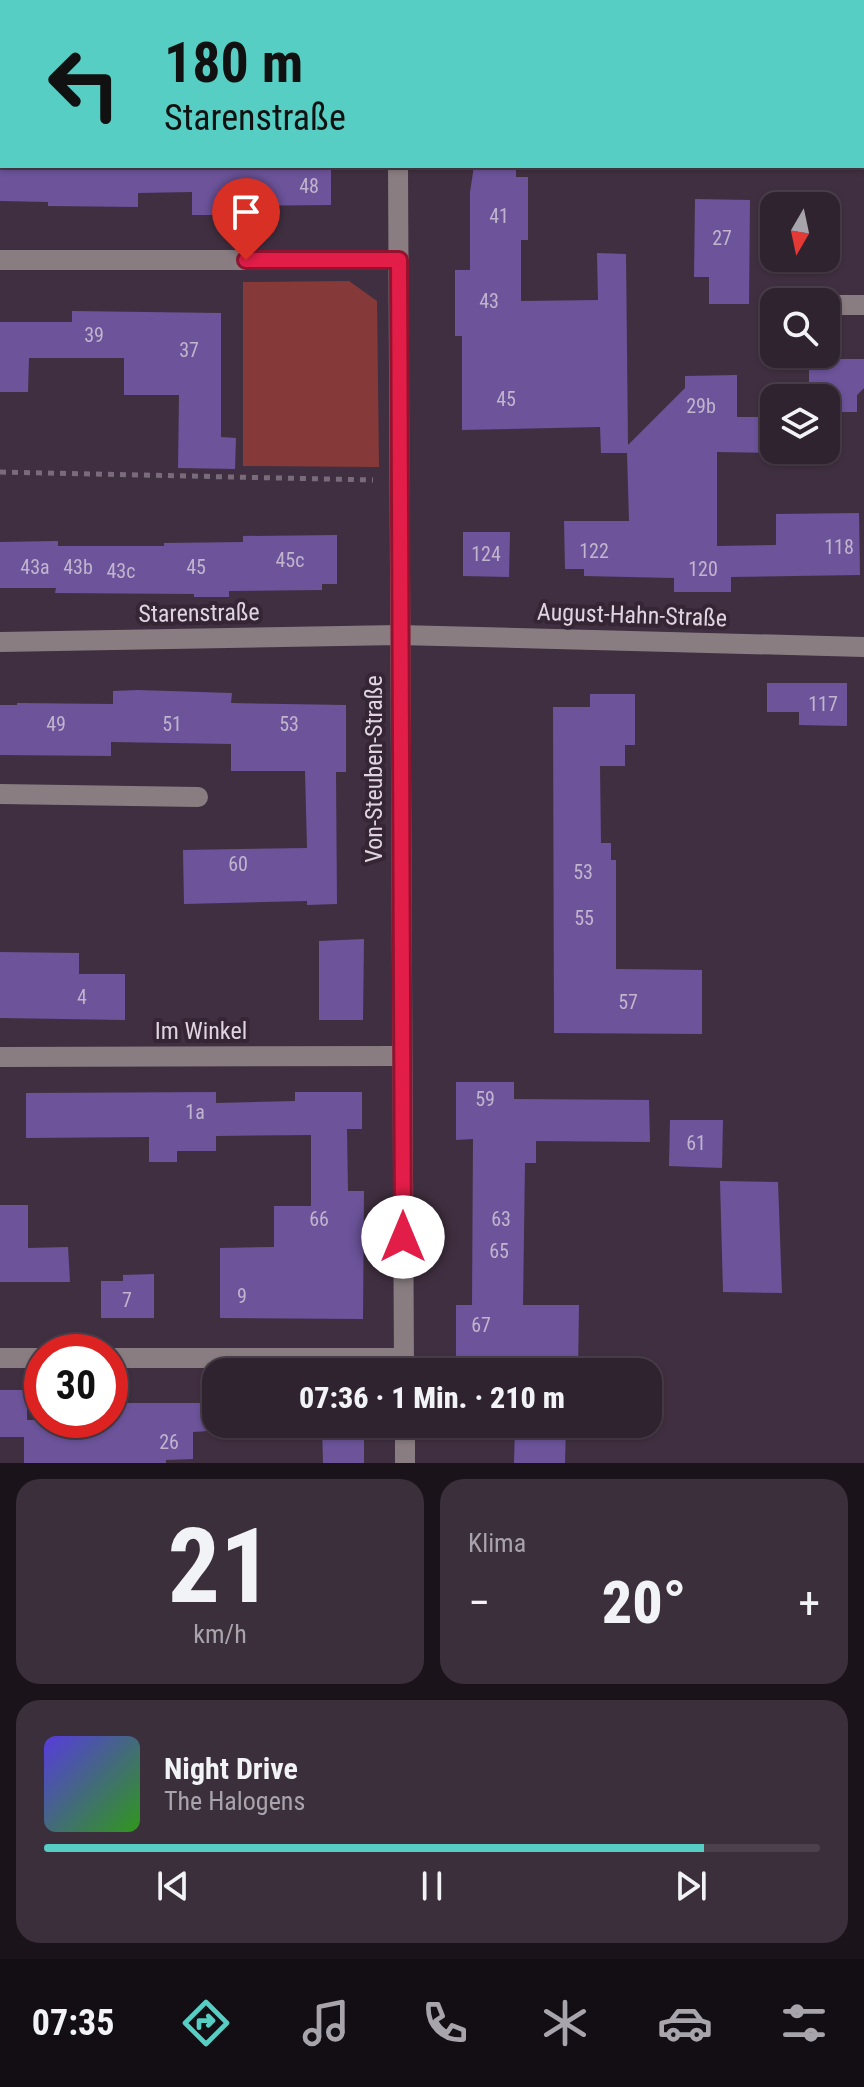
<!DOCTYPE html>
<html lang="de">
<meta charset="utf-8">
<style>
:root{--surface:#302330;--page:#3c2f3c;--text:#f1f3f6;--muted:#a8a4ab;--line:#4b404c;--accent:#56cec3}
body{margin:0;font-family:"Roboto Condensed",sans-serif;background:var(--page);color:var(--text);height:100vh;display:flex;flex-direction:column;font-size:30px;white-space:nowrap}
*{box-sizing:border-box;margin:0}
p{font-size:26px;color:var(--muted)}
.icon{flex:none;width:44px;height:44px;fill:none;stroke:currentColor;stroke-width:2;stroke-linecap:round;stroke-linejoin:round}
.map{position:relative;height:1463px;overflow:hidden}
.details{display:flex;flex-direction:column;gap:16px;padding:16px;background:#1a131a;flex:1}
.details>*{flex:none}
.hud{position:absolute;left:0px;top:0px;width:864px;height:168px;box-shadow:0 2px 6px #0004,0 0 0 2px var(--line);background:#56cec3;color:#111;overflow:hidden}
.needle{width:52px;rotate:189deg}
.tools{position:absolute;left:760px;top:192px;display:grid;gap:16px}
.tools a{display:grid;place-items:center;width:80px;height:80px;border-radius:16px;background:var(--surface);box-shadow:0 2px 6px #0004,0 0 0 2px var(--line);font-size:40px}
.speed{position:absolute;left:24px;top:1334px;display:flex;gap:16px;font-size:40px;font-weight:700;text-align:center}
.speed>*{display:grid;place-content:center;width:104px;height:104px;border-radius:50%;background:var(--surface);box-shadow:0 2px 6px #0004,0 0 0 2px var(--line);line-height:1}
.speed .limit{border:12px solid #d22;background:#fff;color:#111}
.pin{position:absolute;display:grid;place-items:center;width:68px;height:68px;color:#fff;margin:-82px -34px;border-radius:50% 50% 50% 0;rotate:-45deg;box-shadow:0 0 8px #0007}
.pin .icon{rotate:45deg}
.me{position:absolute;width:88px;margin:-44px;rotate:0deg;stroke-linejoin:round;filter:drop-shadow(0 0 6px #0008)}
.turn{display:flex;align-items:center;gap:28px;height:168px;padding:0 32px;font-size:36px}
.turn .icon{width:104px;height:104px;stroke-width:2.5}
.turn b{display:block;font-size:56px;line-height:68px}
.big{font-size:60px;font-weight:800;line-height:1.1}
.details .widget{flex:1;display:flex;flex-direction:column;justify-content:center;gap:12px;min-width:0;padding:0 28px;border-radius:24px;background:var(--page)}
.details .dial{align-items:center;gap:0}
.dial b{font-size:104px;line-height:1}
.song{display:flex;align-items:center;gap:24px}
.cover{width:96px;height:96px;border-radius:12px;background:linear-gradient(135deg,hsl(250 70% 55%),hsl(110 70% 35%))}
.played{height:8px;border-radius:4px;background:linear-gradient(90deg,var(--accent) 85%,var(--line) 85%)}
.keys{display:flex;justify-content:space-around;direction:ltr}
.heat{display:flex;justify-content:space-between;align-items:center;font-size:44px;direction:ltr}
.details .tiles{flex:1;display:grid;gap:16px;grid-template-columns:1fr 1fr}
.widget:last-child{grid-column:span 2}
.trip{position:absolute;left:202px;top:1358px;width:460px;height:80px;border-radius:24px;background:var(--surface);box-shadow:0 2px 6px #0004,0 0 0 2px var(--line);font-weight:800;line-height:80px;text-align:center}
.menu{display:flex;height:128px;justify-content:space-around;align-items:center;background:#130e13;color:var(--muted)}
.menu .icon{width:56px;height:56px}
.menu .selected{color:var(--accent)}
.menu b{font-size:36px;color:var(--text)}
.map>svg:first-child{display:block}
.green{fill:#853a39}
.building{fill:#6c539a}
.lines{fill:none;stroke-linecap:round;stroke-linejoin:round}
.path{stroke:#7a6b7a;stroke-width:5;stroke-dasharray:6 6;stroke-linecap:butt}
.minor{stroke:#897d81;stroke-width:20}
.route-casing{stroke:#92132f;stroke-width:20}
.route{stroke:#e11d48;stroke-width:14}
.labels{text-anchor:middle;dominant-baseline:central;stroke-width:8;stroke-linejoin:round;paint-order:stroke}
.number-label{font-size:20px;fill:#c2b4ce}
.street-label{font-size:24px;fill:#dfd4df;stroke:#352535}
</style>
<div class="map">
<svg width="864" height="1463" viewBox="0 0 864 1463">
<rect width="100%" height="100%" fill="#402f40"/>
<polygon class="green" points="349,281 377,301 379,467 243,466 243,282"/>
<g class="building">
<polygon points="0,166 331,166 331,205 235,206 235,215 192,215 192,192 138,193 138,207 48,206 48,202 0,201"/>
<polygon points="474,166 516,166 516,177 528,177 528,240 521,240 521,301 598,300 597,253 626,254 628,445 685,388 685,376 737,375 737,417 774,417 774,450 777,450 777,453 717,452 717,546 776,545 776,514 859,513 860,575 731,577 731,592 674,592 674,578 584,576 584,569 565,569 564,521 629,521 627,453 601,453 600,427 462,430 462,336 455,336 455,270 470,270 470,192"/>
<polygon points="695,199 750,200 749,304 709,304 709,277 694,277"/>
<polygon points="72,311 221,313 221,437 236,438 235,469 178,468 179,395 124,395 124,358 29,358 28,392 0,392 0,322 72,322"/>
<polygon points="809,359 864,359 864,388 857,395 857,412 826,412 826,398 809,398"/>
<polygon points="463,532 510,532 509,577 463,576"/>
<polygon points="337,535 337,584 322,584 322,590 229,591 229,597 194,597 194,594 55,593 56,588 0,588 0,542 58,541 58,546 164,546 164,543 243,542 243,536"/>
<polygon points="767,683 847,683 847,726 799,725 799,712 767,712"/>
<polygon points="138,690 232,693 231,703 346,705 346,772 336,772 337,904 307,905 307,901 184,904 183,850 307,848 305,771 231,771 231,744 111,742 111,756 0,755 0,705 17,705 17,703 113,704 113,691"/>
<polygon points="590,694 635,694 635,745 625,745 625,766 600,766 601,843 611,843 611,860 616,860 616,969 702,970 702,1034 554,1033 553,707 590,707"/>
<polygon points="364,939 363,1020 319,1020 319,941"/>
<polygon points="0,952 79,953 79,974 125,974 125,1020 0,1018"/>
<polygon points="456,1082 514,1082 514,1099 649,1100 650,1142 536,1141 536,1163 525,1163 523,1305 579,1305 578,1372 456,1372 456,1305 472,1305 473,1139 456,1140"/>
<polygon points="216,1092 216,1103 295,1101 295,1092 362,1092 362,1129 347,1129 348,1191 364,1191 363,1319 220,1318 220,1248 274,1247 274,1206 311,1206 311,1135 216,1136 216,1151 177,1151 177,1162 149,1162 149,1137 26,1138 26,1093"/>
<polygon points="670,1120 723,1120 722,1168 669,1166"/>
<polygon points="720,1181 778,1182 782,1293 723,1292"/>
<polygon points="0,1205 28,1205 28,1248 68,1247 70,1282 0,1282"/>
<polygon points="154,1274 154,1318 101,1318 101,1281 123,1281 123,1275"/>
<polygon points="0,1390 27,1390 27,1420 110,1420 110,1403 209,1403 209,1431 193,1432 193,1459 166,1460 166,1463 24,1463 24,1437 0,1437"/>
<polygon points="322,1424 364,1424 364,1463 323,1463"/>
<polygon points="515,1424 566,1424 565,1463 514,1463"/>
</g>
<g class="lines">
<polyline class="path" points="0,472 373,480"/>
<g class="minor">
<polyline points="397,0 397,2"/>
<polyline points="398,166 404,1372"/>
<polyline points="0,260 399,260"/>
<polyline points="826,305 864,305"/>
<polyline points="0,642 399,635 864,647"/>
<polyline points="0,794 198,797"/>
<polyline points="0,1057 401,1056"/>
<polyline points="0,1358 42,1358"/>
<polyline points="110,1358 404,1358"/>
<polyline points="405,1424 405,1463"/>
</g>
</g>
<g class="lines">
<defs>
<polyline id="route" points="246,260 399,260 403,1237"/>
</defs>
<use href="#route" class="route-casing"/>
<use href="#route" class="route"/>
</g>
<g class="labels">
<g class="number-label">
<text x="309" y="186">48</text>
<text x="499" y="216">41</text>
<text x="722" y="238">27</text>
<text x="489" y="301">43</text>
<text x="94" y="335">39</text>
<text x="189" y="350">37</text>
<text x="506" y="399">45</text>
<text x="701" y="406">29b</text>
<text x="839" y="547">118</text>
<text x="594" y="551">122</text>
<text x="486" y="554">124</text>
<text x="290" y="560">45c</text>
<text x="35" y="567">43a</text>
<text x="78" y="567">43b</text>
<text x="196" y="567">45</text>
<text x="703" y="569">120</text>
<text x="121" y="571">43c</text>
<text x="823" y="704">117</text>
<text x="56" y="724">49</text>
<text x="172" y="724">51</text>
<text x="289" y="724">53</text>
<text x="238" y="864">60</text>
<text x="583" y="872">53</text>
<text x="584" y="918">55</text>
<text x="82" y="997">4</text>
<text x="628" y="1002">57</text>
<text x="485" y="1099">59</text>
<text x="195" y="1112">1a</text>
<text x="696" y="1143">61</text>
<text x="319" y="1219">66</text>
<text x="501" y="1219">63</text>
<text x="499" y="1251">65</text>
<text x="242" y="1296">9</text>
<text x="127" y="1300">7</text>
<text x="481" y="1325">67</text>
<text x="169" y="1442">26</text>
</g>
<g class="street-label">
<text transform="translate(199 613) rotate(-1)">Starenstraße</text>
<text transform="translate(632 615) rotate(2)">August-Hahn-Straße</text>
<text transform="translate(374 769) rotate(-90)">Von-Steuben-Straße</text>
<text x="201" y="1031">Im Winkel</text>
</g>
</g>
</svg>
<div class="tools">
<a><svg class="needle" viewBox="-14 -14 28 28"><path d="M0-13l5 13h-10z" fill="#e53935"/><path d="M0 13l5-13h-10z" fill="#a8a4ab"/></svg></a>
<a><svg class="icon" aria-label="search" viewBox="0 0 24 24"><circle cx="10" cy="10" r="6"/><path d="M15 15l6 6"/></svg></a>
<a><svg class="icon" aria-label="layers" viewBox="0 0 24 24"><path d="M12 4l9 5-9 5-9-5zM3 14l9 5 9-5"/></svg></a>
</div>
<div class="speed"><div class="limit">30</div></div>
<div class="pin" style="left:246px;top:260px;background:#d93025"><svg class="icon" aria-label="arrive" viewBox="0 0 24 24"><path d="M6 21V4h12l-3 4 3 4H6"/></svg></div>
<svg class="me" style="left:403px;top:1237px" viewBox="-20 -20 40 40"><circle r="19" fill="#fff"/><path d="M0-13L10 11 0 6-10 11z" fill="#e11d48"/></svg>
<div class="trip">07:36 · 1 Min. · 210 m</div>
<div class="hud">
<div class="turn"><svg class="icon" aria-label="left" viewBox="0 0 24 24"><path d="M17 20v-9H6M10 6l-5 5 5 5"/></svg><div><b>180 m</b>Starenstraße</div></div>
</div>
</div>
<section class="details">
<div class="tiles">
<div class="widget dial"><b>21</b><p>km/h</p></div>
<div class="widget"><p>Klima</p>
<div class="heat"><a>−</a><b class="big">20°</b><a>+</a></div>
</div>
<div class="widget">
<div class="song"><i class="cover"></i><div><b>Night Drive</b><p>The Halogens</p></div></div>
<div class="played"></div>
<div class="keys"><svg class="icon" aria-label="previous" viewBox="0 0 24 24"><path d="M18 5L8 12l10 7zM5 5v14"/></svg><svg class="icon" aria-label="pause" viewBox="0 0 24 24"><path d="M8 5v14M16 5v14"/></svg><svg class="icon" aria-label="next" viewBox="0 0 24 24"><path d="M6 5l10 7-10 7zM19 5v14"/></svg></div>
</div>
</div>
</section>
<nav class="menu">
<b>07:35</b>
<svg class="icon selected" aria-label="directions" viewBox="0 0 24 24"><path d="M12 3l9 9-9 9-9-9zM9 14v-3h6M13 9l2 2-2 2"/></svg>
<svg class="icon" aria-label="music" viewBox="0 0 24 24"><path d="M9 18V5l10-2v13"/><circle cx="6" cy="18" r="3"/><circle cx="16" cy="16" r="3"/></svg>
<svg class="icon" aria-label="phone" viewBox="0 0 24 24"><path d="M5 4h4l2 5-3 2q2 4 5 5l2-3 5 2v4C11 20 4 13 5 4z"/></svg>
<svg class="icon" aria-label="climate" viewBox="0 0 24 24"><path d="M12 3v18M4 7l16 10M4 17L20 7"/></svg>
<svg class="icon" aria-label="car" viewBox="0 0 24 24"><path d="M5 17H2v-5l4-1 3-4h7l3 4 3 1v5h-3M9 17h6M6 11h13"/><circle cx="7" cy="17" r="2"/><circle cx="17" cy="17" r="2"/></svg>
<svg class="icon" aria-label="filters" viewBox="0 0 24 24"><path d="M4 7h16M4 17h16"/><circle cx="9" cy="7" r="2"/><circle cx="15" cy="17" r="2"/></svg>
</nav>
